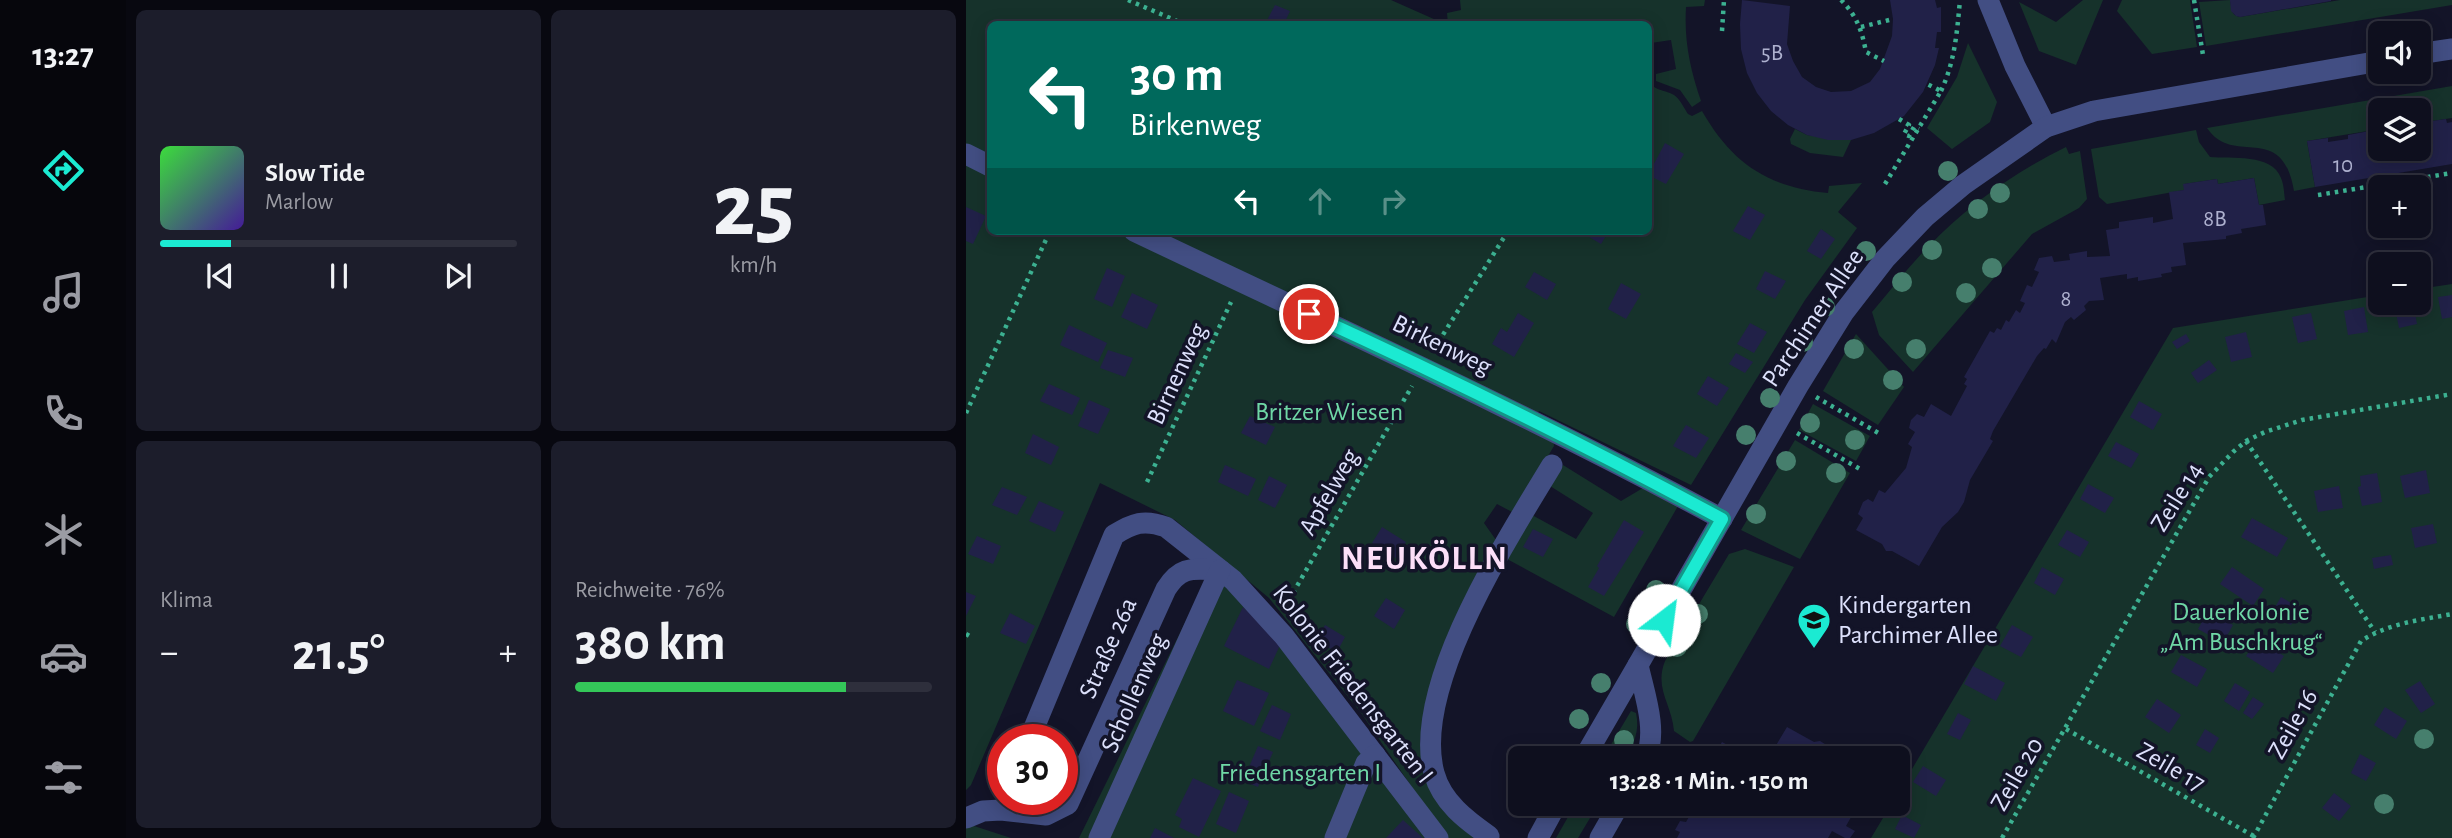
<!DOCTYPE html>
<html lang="de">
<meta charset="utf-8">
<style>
:root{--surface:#0e0f1e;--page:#1c1d2b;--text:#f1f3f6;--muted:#9b9ca4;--line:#2e2f3c;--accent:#1bead2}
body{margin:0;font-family:"Alegreya Sans",sans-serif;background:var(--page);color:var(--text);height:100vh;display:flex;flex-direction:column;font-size:26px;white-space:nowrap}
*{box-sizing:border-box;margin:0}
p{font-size:23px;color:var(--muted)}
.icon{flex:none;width:38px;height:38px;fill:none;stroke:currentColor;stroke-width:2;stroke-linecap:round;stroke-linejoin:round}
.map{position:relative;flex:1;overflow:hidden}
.drawer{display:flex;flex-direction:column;gap:10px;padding:10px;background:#080810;width:840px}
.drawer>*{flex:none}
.banner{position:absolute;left:21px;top:21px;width:665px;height:214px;border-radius:10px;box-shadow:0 4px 18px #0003,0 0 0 2px var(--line);background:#00695c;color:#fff;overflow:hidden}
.tools{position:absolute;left:1402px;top:21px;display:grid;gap:14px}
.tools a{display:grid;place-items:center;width:63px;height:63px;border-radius:10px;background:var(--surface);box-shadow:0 4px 18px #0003,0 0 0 2px var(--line);font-size:35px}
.speed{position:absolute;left:21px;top:724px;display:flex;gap:14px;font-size:35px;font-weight:700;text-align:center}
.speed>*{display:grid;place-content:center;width:91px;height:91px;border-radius:50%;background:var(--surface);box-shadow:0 4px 18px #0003,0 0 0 2px var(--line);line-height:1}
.speed .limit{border:10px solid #d22;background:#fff;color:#111}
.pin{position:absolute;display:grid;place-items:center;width:60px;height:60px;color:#fff;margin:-30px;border:4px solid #fff;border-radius:50%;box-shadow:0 2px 7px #0007}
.me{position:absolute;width:77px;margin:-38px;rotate:30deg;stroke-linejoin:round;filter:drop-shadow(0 0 5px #0008)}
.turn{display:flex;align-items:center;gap:24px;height:147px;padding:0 28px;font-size:32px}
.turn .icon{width:91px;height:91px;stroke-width:2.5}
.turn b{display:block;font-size:49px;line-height:60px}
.lanes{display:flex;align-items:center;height:66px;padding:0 28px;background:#0003;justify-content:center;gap:35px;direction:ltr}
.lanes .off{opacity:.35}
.big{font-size:52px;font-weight:700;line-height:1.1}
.drawer .tile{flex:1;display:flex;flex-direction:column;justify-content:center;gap:10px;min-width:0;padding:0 24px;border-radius:10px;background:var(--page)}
.drawer .dial{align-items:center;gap:0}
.dial b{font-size:91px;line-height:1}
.song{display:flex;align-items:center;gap:21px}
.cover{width:84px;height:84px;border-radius:10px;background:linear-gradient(135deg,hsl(120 70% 55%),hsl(260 70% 35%))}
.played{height:7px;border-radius:4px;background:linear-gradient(90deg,var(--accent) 20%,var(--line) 20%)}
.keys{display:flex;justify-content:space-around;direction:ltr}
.heat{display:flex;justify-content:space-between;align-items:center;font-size:38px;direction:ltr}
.charge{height:10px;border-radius:5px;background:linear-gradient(90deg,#34c759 76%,var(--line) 0)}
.drawer .tiles{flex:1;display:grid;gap:10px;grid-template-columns:repeat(2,1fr)}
.trip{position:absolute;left:542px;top:746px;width:402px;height:70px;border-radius:10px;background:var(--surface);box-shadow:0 4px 18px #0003,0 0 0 2px var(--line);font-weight:700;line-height:70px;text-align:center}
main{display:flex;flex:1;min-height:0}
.menu{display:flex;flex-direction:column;width:126px;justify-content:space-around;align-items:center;background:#06060c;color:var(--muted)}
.menu .icon{width:49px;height:49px}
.menu .current{color:var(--accent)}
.menu b{font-size:32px;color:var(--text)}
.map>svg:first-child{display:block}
.green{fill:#16322b}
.building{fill:#212148}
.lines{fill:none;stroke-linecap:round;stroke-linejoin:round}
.path{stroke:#3cb191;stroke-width:4.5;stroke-dasharray:3.5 5;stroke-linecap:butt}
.minor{stroke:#424e83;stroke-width:21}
.tree{fill:#467f6d}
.route-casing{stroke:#129888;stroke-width:18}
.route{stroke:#1bead2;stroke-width:12}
.labels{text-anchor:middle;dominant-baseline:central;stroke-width:7;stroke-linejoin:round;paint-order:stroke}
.number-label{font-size:23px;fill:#aeb1cf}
.street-label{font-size:26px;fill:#dde1fc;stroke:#131428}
.park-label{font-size:26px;fill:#6fd7a6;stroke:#131428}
.poi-label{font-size:26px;fill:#dde1fc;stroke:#131428;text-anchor:start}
.district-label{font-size:33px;font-weight:bold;letter-spacing:2px;fill:#fcdff8;stroke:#131428}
</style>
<main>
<nav class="menu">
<b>13:27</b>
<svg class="icon current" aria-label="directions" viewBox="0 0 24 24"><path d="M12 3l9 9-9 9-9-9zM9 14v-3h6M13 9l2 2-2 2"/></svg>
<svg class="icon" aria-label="music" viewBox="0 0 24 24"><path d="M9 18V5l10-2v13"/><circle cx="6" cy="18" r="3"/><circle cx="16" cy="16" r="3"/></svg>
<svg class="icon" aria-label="phone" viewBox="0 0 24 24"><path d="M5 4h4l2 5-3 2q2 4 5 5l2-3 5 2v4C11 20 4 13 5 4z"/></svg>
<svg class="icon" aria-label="climate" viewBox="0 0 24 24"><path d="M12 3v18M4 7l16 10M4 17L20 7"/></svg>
<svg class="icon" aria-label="car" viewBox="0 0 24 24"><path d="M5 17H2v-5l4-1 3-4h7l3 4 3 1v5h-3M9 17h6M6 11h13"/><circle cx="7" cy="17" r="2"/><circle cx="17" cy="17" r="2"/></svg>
<svg class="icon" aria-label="filters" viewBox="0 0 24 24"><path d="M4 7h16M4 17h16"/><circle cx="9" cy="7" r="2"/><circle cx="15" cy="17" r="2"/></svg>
</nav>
<section class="drawer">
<div class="tiles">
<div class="tile">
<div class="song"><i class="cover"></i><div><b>Slow Tide</b><p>Marlow</p></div></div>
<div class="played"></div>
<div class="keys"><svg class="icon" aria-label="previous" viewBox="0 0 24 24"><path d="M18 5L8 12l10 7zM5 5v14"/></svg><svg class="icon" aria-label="pause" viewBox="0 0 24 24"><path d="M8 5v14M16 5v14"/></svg><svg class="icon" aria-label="next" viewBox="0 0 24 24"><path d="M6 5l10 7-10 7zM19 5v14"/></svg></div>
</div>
<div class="tile dial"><b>25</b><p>km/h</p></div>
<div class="tile"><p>Klima</p>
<div class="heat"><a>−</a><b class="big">21.5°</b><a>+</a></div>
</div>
<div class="tile"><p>Reichweite · 76%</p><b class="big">380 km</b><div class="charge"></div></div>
</div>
</section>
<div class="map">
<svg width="1486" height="838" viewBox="0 0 1486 838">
<rect width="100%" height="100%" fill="#131428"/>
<g class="green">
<path d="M0,0H425L479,24H24V231H682L683,75C685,92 695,88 708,95C714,99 718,108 722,114L726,116L736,111C766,163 801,187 862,193L863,186L896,183L872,212L891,228L839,300L725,485L573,411L564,427L587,439L588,446L548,513L531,504L518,523L530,540L462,696L454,741L462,779L508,838H481L395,713L303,598L209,520L134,483L5,785L0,790Z"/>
<path d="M494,0H739L738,6L720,7C718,41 724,69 735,101L726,107L714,90L690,81V74L710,69L705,40L685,43L682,24H482L481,13L495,10Z"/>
<polygon points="1117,0 1137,0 1110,65 1073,51 1053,2 1090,22"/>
<polygon points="1156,0 1224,0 1231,47 1186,54 1151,11"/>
<path d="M1264,0C1266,8 1264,15 1274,17L1374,0H1486V5L1240,46L1233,2Z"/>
<polygon points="1002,43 1031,102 1024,122 986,149 961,128 991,77"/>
<path d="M1486,86V118L1453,123L1452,110H1414V129L1341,141L1349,187L1328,191C1316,120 1268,168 1241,128Z"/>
<polygon points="829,129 841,135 885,140 877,157 844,153 825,144 824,139"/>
<path d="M1230,130L1233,142L1244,157C1265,159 1306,153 1315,178C1318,185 1318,193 1319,200L1293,205L1288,178L1252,184L1251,179L1218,184V190L1141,204L1133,197L1125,149Z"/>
<path d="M1100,147L1103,154L1114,151L1121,199L1113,208L1066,234L947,372L913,335L906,312C924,291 942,267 962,247C1001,206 1049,172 1100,147Z"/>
<polygon points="1486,284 1486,838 905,838 926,803 933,803 933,791 1207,328 1414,295 1414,303 1452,303 1453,289"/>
<polygon points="890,334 938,387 912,425 857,391"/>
<polygon points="847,404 904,436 890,461 833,430"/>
<polygon points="829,440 884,473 834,559 775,530"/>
<polygon points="597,465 655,501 677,488 712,506 648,617 541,559 566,515 610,539 627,513 584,486"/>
<path d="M779,549L828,567L727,741L724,742L708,731C706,704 688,689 699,661L763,554Z"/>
<polygon points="244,572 317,643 463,838 113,838"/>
<path d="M665,711L670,713C674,731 668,743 659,758H637Z"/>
<polygon points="610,803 633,803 612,838 590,838"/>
<polygon points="5,825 45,838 0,838 0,826"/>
</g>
<g class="building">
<polygon points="776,0 824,6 821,44 827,61 836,77 850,87 865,92 885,91 904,82 914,69 926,36 927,19 924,0 969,0 971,8 975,7 975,32 971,32 969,48 973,48 969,65 957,92 938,116 908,133 885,140 862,140 841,135 822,125 805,111 791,93 781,73 775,49 774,24"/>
<polygon points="1264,0 1365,0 1365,1 1274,17 1270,16 1265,11"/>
<polygon points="309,5 324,11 318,24 299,24"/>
<polygon points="1480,119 1481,123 1486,122 1486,164 1349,187 1341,141 1362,138 1362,142 1382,139 1382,135 1414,129 1414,149 1452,149 1452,123"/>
<polygon points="699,143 718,154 700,184 682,175"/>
<polygon points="1288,178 1293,205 1297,205 1300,225 1275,229 1276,233 1260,236 1260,239 1217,243 1220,265 1205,267 1206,272 1195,274 1196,277 1172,281 1172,277 1161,279 1161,274 1134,278 1138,300 1123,301 1118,306 1120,310 1108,320 1105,317 1099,322 1090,343 1086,339 1080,349 1078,348 1071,356 1027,431 1024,439 1027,441 1004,480 998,502 992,512 976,527 953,566 926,551 920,551 916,544 890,530 897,518 892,514 897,502 902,499 907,502 913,490 919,493 940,468 946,447 942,444 949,432 943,428 945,420 951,414 958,417 965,404 985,416 1001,386 998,384 1001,379 998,377 1024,331 1028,333 1031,328 1035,330 1040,320 1043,322 1050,310 1054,313 1059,303 1054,301 1061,285 1066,287 1073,272 1068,270 1073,258 1086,256 1088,262 1104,260 1103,254 1121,251 1121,257 1144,256 1140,230 1153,228 1153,222 1187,217 1187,223 1207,219 1203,192 1218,190 1217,184 1251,179 1252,184"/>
<polygon points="782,206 799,215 784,240 767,231"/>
<polygon points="0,207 20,216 7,244 0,241"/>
<polygon points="855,229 869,239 855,259 841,251"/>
<polygon points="620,231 643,231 635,244 618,234"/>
<polygon points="141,268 159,276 146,307 128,299"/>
<polygon points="799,271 820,281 809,299 790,289"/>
<polygon points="568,272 590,284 581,300 559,287"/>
<polygon points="655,283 675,294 660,319 642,309"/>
<polygon points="166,293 192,305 181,329 155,317"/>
<polygon points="1486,295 1486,317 1476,319 1472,297"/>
<polygon points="1428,303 1447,303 1451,324 1433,328"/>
<polygon points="1398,307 1402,332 1382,335 1378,311"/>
<polygon points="552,313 568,323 548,357 526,344 535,328 541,332"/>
<polygon points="1345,313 1351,339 1332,343 1326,317"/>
<polygon points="784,323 801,332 788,353 771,344"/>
<polygon points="103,325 141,343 132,362 94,345"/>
<polygon points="1280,332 1286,357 1265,362 1259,337"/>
<polygon points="1220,334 1224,341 1211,349 1206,342"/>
<polygon points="142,350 167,358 159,377 134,368"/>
<polygon points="770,353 787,362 779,373 763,364"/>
<polygon points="1243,360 1251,370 1232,383 1225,373"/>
<polygon points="742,376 763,388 751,406 731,394"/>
<polygon points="83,384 114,398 106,415 74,401"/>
<polygon points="123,400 144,409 132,434 112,426"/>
<polygon points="1173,401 1196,414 1187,430 1164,417"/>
<polygon points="284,416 309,427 300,445 275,433"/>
<polygon points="720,425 743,438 730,458 707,446"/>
<polygon points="67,434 93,447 85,465 59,453"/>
<polygon points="1150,442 1173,454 1165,468 1142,456"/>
<polygon points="259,465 290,479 282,496 252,482"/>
<polygon points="1460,470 1464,493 1439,498 1434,476"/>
<polygon points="1411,473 1416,502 1396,506 1392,487 1395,486 1394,476"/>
<polygon points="303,476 321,485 309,508 292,500"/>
<polygon points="1122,484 1148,498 1139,513 1114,499"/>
<polygon points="1373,486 1377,508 1352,512 1348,491"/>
<polygon points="36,487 61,497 51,515 26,505"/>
<polygon points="73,501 98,512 89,532 63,521"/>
<polygon points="1286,518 1322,538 1311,557 1275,537"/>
<polygon points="658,520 678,532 638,596 622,587 633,568 631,566"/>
<polygon points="1467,524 1471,543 1449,548 1445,528"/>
<polygon points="416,527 440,542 430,558 406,543"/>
<polygon points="567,529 587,539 577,557 557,547"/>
<polygon points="1101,530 1123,542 1114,557 1092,545"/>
<polygon points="11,536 35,546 27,564 2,554"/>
<polygon points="1425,555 1427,565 1408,569 1406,558"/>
<polygon points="1076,567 1098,579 1089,595 1068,583"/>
<polygon points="1266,567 1298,589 1287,606 1254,584"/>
<polygon points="0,592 10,596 0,616"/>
<polygon points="1315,597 1334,608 1325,625 1305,614"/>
<polygon points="420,598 439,610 428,629 408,616"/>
<polygon points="277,607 315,643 303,669 258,646"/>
<polygon points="1242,611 1267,625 1257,643 1232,629"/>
<polygon points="44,613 69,626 60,644 34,633"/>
<polygon points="359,625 379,637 371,652 350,641"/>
<polygon points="1046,625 1067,637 1055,657 1034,646"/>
<polygon points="1292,639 1318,656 1307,673 1280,656"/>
<polygon points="1215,655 1241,669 1231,687 1205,672"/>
<polygon points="1007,666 1039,683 1030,701 998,684"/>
<polygon points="271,680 303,693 288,726 257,711"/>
<polygon points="1454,681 1469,704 1455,713 1439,690"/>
<polygon points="1269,683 1284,692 1273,711 1258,701"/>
<polygon points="1287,697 1298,704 1286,719 1277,713"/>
<polygon points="1191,699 1215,715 1203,733 1179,717"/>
<polygon points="306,705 325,714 314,740 294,731"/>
<polygon points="1419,707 1441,721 1430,739 1408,725"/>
<polygon points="992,713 1005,720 994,740 981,734"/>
<polygon points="821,727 848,742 854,741 870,751 873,758 747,758 756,742 765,747 764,750 769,753 804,744 809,747"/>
<polygon points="1239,729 1253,738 1244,753 1230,745"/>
<polygon points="292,746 307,752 292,787 277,781"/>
<polygon points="1394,754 1410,763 1400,781 1385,773"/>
<polygon points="957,766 980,780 970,796 947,782"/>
<polygon points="227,778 255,791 233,837 213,827 216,819 209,815"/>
<polygon points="263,792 283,801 270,833 250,824"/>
<polygon points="1368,793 1385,806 1373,821 1356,808"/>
<polygon points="731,803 893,803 880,826 889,831 884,838 879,838 866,831 862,838 711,838 714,832 709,830 714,821 720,822"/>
<polygon points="936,815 955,825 948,838 929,829"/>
<polygon points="437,820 457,838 420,838"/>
<polygon points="189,828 208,838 184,838"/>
</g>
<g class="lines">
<g class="path">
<polyline points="162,0 218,24"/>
<path d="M875,0C891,16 896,31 900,52L918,61"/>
<polyline points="1228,0 1237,55"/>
<polyline points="895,27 927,19"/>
<polyline points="756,31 758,0"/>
<path d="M975,91C989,61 991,32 994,0"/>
<polyline points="933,119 943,125 938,134 943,136 948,127 953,129"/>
<polyline points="919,184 975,91 961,84"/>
<polyline points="1352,195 1486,173"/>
<polyline points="468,349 542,231"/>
<polyline points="850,397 916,435"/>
<polyline points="0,413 84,231"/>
<polyline points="831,433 894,469"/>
<polyline points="1280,441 1409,632"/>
<polyline points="181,482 265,302"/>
<polyline points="327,593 446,386"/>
<polyline points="0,634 5,637"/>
<polyline points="1100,729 1291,838"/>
<polyline points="1036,838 1243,477 1267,452 1280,441 1299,432 1336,420 1486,394"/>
<path d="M1287,838L1395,641C1423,623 1454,620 1486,614"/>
</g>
<g class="minor">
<polyline points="1022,0 1049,66 1080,127"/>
<polyline points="1452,54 1486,49"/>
<polyline points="0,154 24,166"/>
<path d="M168,231C365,325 564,415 756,519"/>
<polyline points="672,665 832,386 878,312 919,259 959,217 997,185 1080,127 1128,111 1414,61"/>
<path d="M63,740L148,535C167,523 178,519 200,527L267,580L318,636L472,838"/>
<path d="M618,758L672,665C678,693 692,730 680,758"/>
<path d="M0,818L17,811L35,810L80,815L102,804L200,589C215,565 227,569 254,570"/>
<path d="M523,836C500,820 476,802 468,773C445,687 542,538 586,465"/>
<polyline points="133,838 254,570"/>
<polyline points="369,838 400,763 409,755"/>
<polyline points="572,838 591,803"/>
<polyline points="634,838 654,803"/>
</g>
</g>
<g class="tree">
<circle cx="982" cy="171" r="10"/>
<circle cx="1034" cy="193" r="10"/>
<circle cx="1012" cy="209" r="10"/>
<circle cx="966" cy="250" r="10"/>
<circle cx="900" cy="251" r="10"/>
<circle cx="1026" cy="268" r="10"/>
<circle cx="936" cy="282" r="10"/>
<circle cx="1000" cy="293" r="10"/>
<circle cx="859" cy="307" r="10"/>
<circle cx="837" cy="342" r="10"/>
<circle cx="888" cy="349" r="10"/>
<circle cx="950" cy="349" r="10"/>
<circle cx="927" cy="380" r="10"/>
<circle cx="804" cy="398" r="10"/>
<circle cx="844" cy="423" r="10"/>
<circle cx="780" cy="435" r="10"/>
<circle cx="889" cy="440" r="10"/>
<circle cx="820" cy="461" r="10"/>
<circle cx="870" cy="473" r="10"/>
<circle cx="790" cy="514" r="10"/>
<circle cx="690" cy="590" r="10"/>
<circle cx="732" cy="614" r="10"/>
<circle cx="670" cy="624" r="10"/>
<circle cx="711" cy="647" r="10"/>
<circle cx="635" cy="683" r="10"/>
<circle cx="613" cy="719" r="10"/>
<circle cx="1458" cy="739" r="10"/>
<circle cx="658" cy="740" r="10"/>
<circle cx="1418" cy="804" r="10"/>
</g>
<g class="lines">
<defs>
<path id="route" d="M343,314C483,378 621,446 756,519L698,620"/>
</defs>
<use href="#route" class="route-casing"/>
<use href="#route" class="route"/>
</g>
<defs>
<symbol id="school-pin" viewBox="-11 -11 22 30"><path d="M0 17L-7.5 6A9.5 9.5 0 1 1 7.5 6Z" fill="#1bead2" stroke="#131428"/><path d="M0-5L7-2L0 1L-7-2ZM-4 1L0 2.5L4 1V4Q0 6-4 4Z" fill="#111"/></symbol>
</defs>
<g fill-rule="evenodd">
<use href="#school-pin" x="829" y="601" width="38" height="52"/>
</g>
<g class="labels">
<g class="number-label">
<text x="806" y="53">5B</text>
<text x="1377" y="165">10</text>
<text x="1249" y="219">8B</text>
<text x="1100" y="299">8</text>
</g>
<g class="street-label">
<text transform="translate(847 318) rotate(-56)">Parchimer Allee</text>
<text transform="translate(476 345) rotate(26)">Birkenweg</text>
<text transform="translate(211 374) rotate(-65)">Birnenweg</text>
<text transform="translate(363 492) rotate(-60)">Apfelweg</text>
<text transform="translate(1211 497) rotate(-58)">Zeile 14</text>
<text transform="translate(142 648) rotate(-66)">Straße 26a</text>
<text transform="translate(387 684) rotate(52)">Kolonie Friedensgarten I</text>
<text transform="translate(168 693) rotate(-66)">Schollenweg</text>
<text transform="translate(1327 724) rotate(-61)">Zeile 16</text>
<text transform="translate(1205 767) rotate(30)">Zeile 17</text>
<text transform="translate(1051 774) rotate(-60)">Zeile 20</text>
</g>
<g class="park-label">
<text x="363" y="412">Britzer Wiesen</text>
<text x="1275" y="612">Dauerkolonie<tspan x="1275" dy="30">„Am Buschkrug“</tspan></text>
<text x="334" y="773">Friedensgarten I</text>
</g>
<g class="poi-label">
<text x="872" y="605">Kindergarten<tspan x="872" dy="30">Parchimer Allee</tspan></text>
</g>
<g class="district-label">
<text x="459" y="559">NEUKÖLLN</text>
</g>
</g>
</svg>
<div class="tools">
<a><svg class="icon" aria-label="sound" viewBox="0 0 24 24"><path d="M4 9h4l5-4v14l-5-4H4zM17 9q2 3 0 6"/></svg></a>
<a><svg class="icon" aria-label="layers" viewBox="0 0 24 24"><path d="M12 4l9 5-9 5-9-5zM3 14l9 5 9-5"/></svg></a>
<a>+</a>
<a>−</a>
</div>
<div class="speed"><div class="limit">30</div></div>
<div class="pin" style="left:343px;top:314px;background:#d93025"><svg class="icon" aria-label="arrive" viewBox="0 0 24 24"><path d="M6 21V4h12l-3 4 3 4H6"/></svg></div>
<svg class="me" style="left:698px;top:620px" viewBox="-20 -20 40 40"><circle r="19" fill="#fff"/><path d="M0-13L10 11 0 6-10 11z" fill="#1bead2"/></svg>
<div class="trip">13:28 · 1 Min. · 150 m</div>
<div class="banner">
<div class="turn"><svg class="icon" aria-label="left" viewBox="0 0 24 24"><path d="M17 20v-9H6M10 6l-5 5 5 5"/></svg><div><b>30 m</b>Birkenweg</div></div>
<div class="lanes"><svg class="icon" aria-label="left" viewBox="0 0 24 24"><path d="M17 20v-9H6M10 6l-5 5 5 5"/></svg><svg class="icon off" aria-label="ahead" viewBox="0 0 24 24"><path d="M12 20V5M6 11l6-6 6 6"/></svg><svg class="icon off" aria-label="right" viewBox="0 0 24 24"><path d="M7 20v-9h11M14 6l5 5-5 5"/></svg></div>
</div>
</div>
</main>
